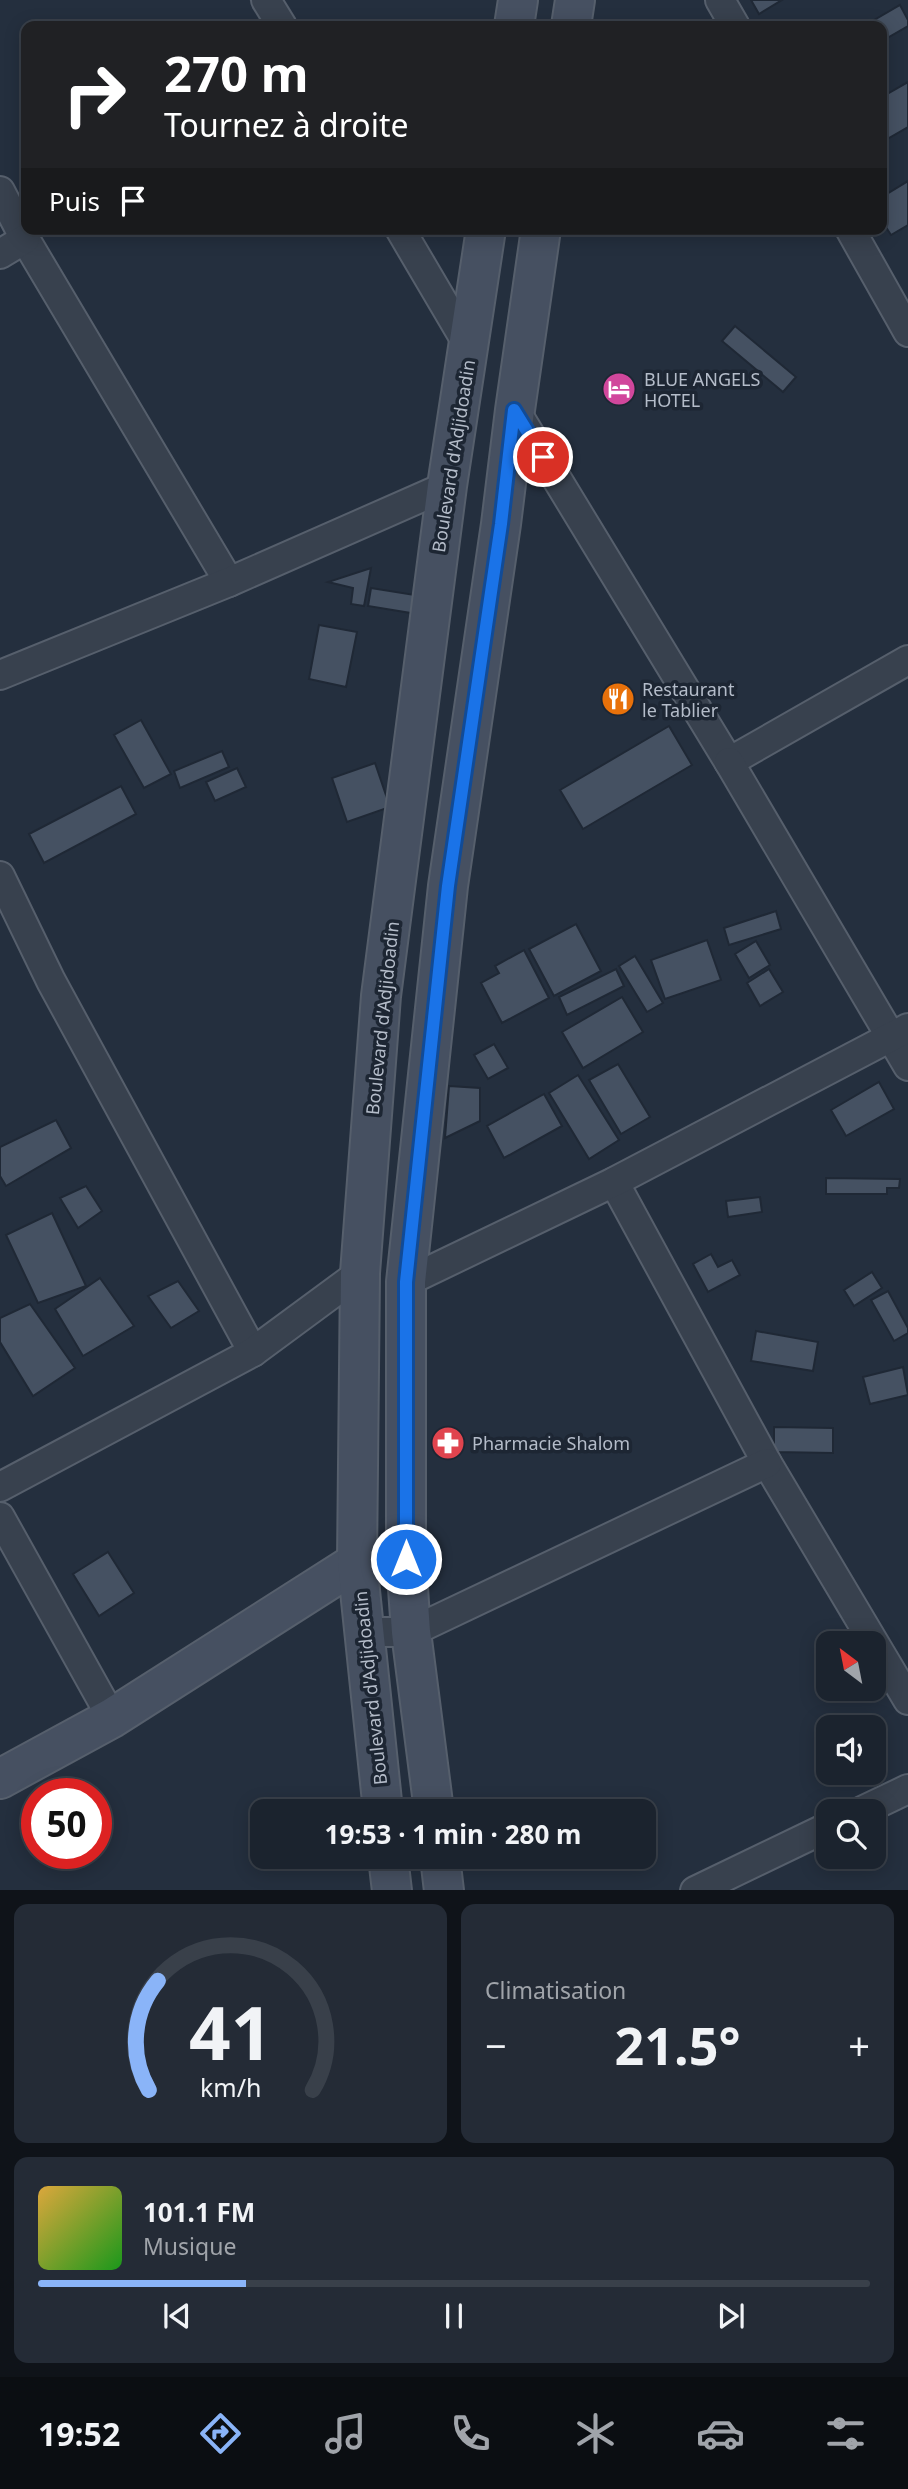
<!DOCTYPE html>
<html lang="fr">
<meta charset="utf-8">
<style>
:root{--surface:#1b232e;--page:#242b36;--text:#f1f3f6;--muted:#a0a4aa;--line:#39404a;--accent:#8ab4f8}
body{margin:0;font-family:"Noto Sans",sans-serif;background:var(--page);color:var(--text);height:100vh;display:flex;flex-direction:column;font-size:26px;white-space:nowrap}
*{box-sizing:border-box;margin:0}
p{font-size:23px;color:var(--muted)}
.icon{flex:none;width:38px;height:38px;fill:none;stroke:currentColor;stroke-width:2;stroke-linecap:round;stroke-linejoin:round}
.map{position:relative;height:1890px;overflow:hidden}
.details{display:flex;flex-direction:column;gap:14px;padding:14px;background:#0f1319;flex:1}
.details>*{flex:none}
.hud{position:absolute;left:21px;top:21px;width:866px;height:214px;border-radius:14px;box-shadow:0 4px 18px #0003,0 0 0 2px var(--line);background:#202124;color:#fff;overflow:hidden}
.needle{width:46px;rotate:328deg}
.buttons{position:absolute;left:816px;top:1631px;display:grid;gap:14px}
.buttons a{display:grid;place-items:center;width:70px;height:70px;border-radius:14px;background:var(--surface);box-shadow:0 4px 18px #0003,0 0 0 2px var(--line);font-size:35px}
.speed{position:absolute;left:21px;top:1778px;display:flex;gap:14px;font-size:35px;font-weight:700;text-align:center}
.speed>*{display:grid;place-content:center;width:91px;height:91px;border-radius:50%;background:var(--surface);box-shadow:0 4px 18px #0003,0 0 0 2px var(--line);line-height:1}
.speed .limit{border:10px solid #d22;background:#fff;color:#111}
.pin{position:absolute;display:grid;place-items:center;width:60px;height:60px;color:#fff;margin:-30px;border:4px solid #fff;border-radius:50%;box-shadow:0 2px 7px #0007}
.me{position:absolute;width:77px;margin:-38px;rotate:0deg;stroke-linejoin:round;filter:drop-shadow(0 0 5px #0008)}
.turn{display:flex;align-items:center;gap:24px;height:147px;padding:0 28px;font-size:32px}
.turn .icon{width:91px;height:91px;stroke-width:2.5}
.turn b{display:block;font-size:49px;line-height:60px}
.then{display:flex;align-items:center;height:66px;padding:0 28px;background:#0003;gap:14px;font-size:26px}
.big{font-size:52px;font-weight:700;line-height:1.1}
.details .widget{flex:1;display:flex;flex-direction:column;justify-content:center;gap:10px;min-width:0;padding:0 24px;border-radius:14px;background:var(--page)}
.details .dial{align-items:center;gap:0}
.dial svg{height:182px;overflow:visible;fill:none;stroke:var(--line);stroke-width:7;stroke-linecap:round;text-anchor:middle}
.dial text{fill:var(--text);stroke:none}
.song{display:flex;align-items:center;gap:21px}
.cover{width:84px;height:84px;border-radius:10px;background:linear-gradient(135deg,hsl(40 70% 55%),hsl(120 70% 35%))}
.played{height:7px;border-radius:4px;background:linear-gradient(90deg,var(--accent) 25%,var(--line) 25%)}
.keys{display:flex;justify-content:space-around;direction:ltr}
.heat{display:flex;justify-content:space-between;align-items:center;font-size:38px;direction:ltr}
.details .tiles{flex:1;display:grid;gap:14px;grid-template-columns:1fr 1fr}
.widget:last-child{grid-column:span 2}
.trip{position:absolute;left:250px;top:1799px;width:406px;height:70px;border-radius:14px;background:var(--surface);box-shadow:0 4px 18px #0003,0 0 0 2px var(--line);font-weight:700;line-height:70px;text-align:center}
.tab-bar{display:flex;height:112px;justify-content:space-around;align-items:center;background:#0b0e12;color:var(--muted)}
.tab-bar .icon{width:49px;height:49px}
.tab-bar .on{color:var(--accent)}
.tab-bar b{font-size:32px;color:var(--text)}
.map>svg:first-child{display:block}
.building{fill:#455162;stroke:#1f2835;stroke-width:2}
.lines{fill:none;stroke-linecap:round;stroke-linejoin:round}
.street-casing{stroke:#565f6c;stroke-width:32}
.secondary-casing{stroke:#565f6c;stroke-width:42}
.street{stroke:#38414e;stroke-width:28}
.secondary{stroke:#465061;stroke-width:38}
.route-casing{stroke:#114b97;stroke-width:18}
.route{stroke:#1a73e8;stroke-width:12}
.labels{text-anchor:middle;dominant-baseline:central;stroke-width:7;stroke-linejoin:round;paint-order:stroke}
.poi-label{font-size:18px;fill:#b4bcc9;stroke:#1d2633;text-anchor:start}
.street-label{font-size:18px;fill:#b4bcc9;stroke:#1d2633}
</style>
<div class="map">
<svg width="908" height="1891" viewBox="0 0 908 1891">
<rect width="100%" height="100%" fill="#242f3e"/>
<g class="building">
<polygon points="751,0 782,0 759,14"/>
<polygon points="900,5 908,20 908,26 882,41 882,26 864,26"/>
<polygon points="908,82 908,127 882,142 882,97"/>
<polygon points="908,181 908,225 891,235 882,221 882,197"/>
<polygon points="735,326 796,377 783,392 722,341"/>
<polygon points="371,568 364,606 351,604 353,588 328,582"/>
<polygon points="371,588 421,596 417,614 368,606"/>
<polygon points="319,625 357,632 346,687 309,679"/>
<polygon points="141,720 171,774 144,788 114,735"/>
<polygon points="669,726 692,765 583,829 560,790"/>
<polygon points="222,751 229,767 180,788 174,771"/>
<polygon points="375,763 390,807 347,822 332,778"/>
<polygon points="237,768 246,787 215,801 206,782"/>
<polygon points="121,786 136,814 44,863 29,834"/>
<polygon points="776,911 781,929 729,945 724,928"/>
<polygon points="576,924 601,971 554,996 529,949"/>
<polygon points="707,940 721,980 665,999 651,960"/>
<polygon points="756,941 770,965 749,978 735,954"/>
<polygon points="524,950 549,998 502,1023 481,983 499,973 495,966"/>
<polygon points="635,956 663,1003 647,1012 619,966"/>
<polygon points="616,969 624,986 567,1015 559,997"/>
<polygon points="769,969 783,992 760,1006 747,983"/>
<polygon points="622,997 643,1032 583,1068 562,1032"/>
<polygon points="494,1044 508,1068 488,1079 474,1055"/>
<polygon points="618,1064 650,1117 621,1134 589,1080"/>
<polygon points="578,1075 619,1140 589,1159 549,1093"/>
<polygon points="879,1082 894,1109 846,1136 831,1110"/>
<polygon points="449,1086 480,1088 480,1121 445,1138"/>
<polygon points="544,1094 562,1126 504,1158 487,1126"/>
<polygon points="56,1120 71,1148 6,1186 0,1176 0,1147"/>
<polygon points="826,1178 900,1179 899,1188 887,1188 887,1194 826,1194"/>
<polygon points="86,1186 102,1211 78,1228 60,1198"/>
<polygon points="760,1197 762,1212 728,1217 726,1201"/>
<polygon points="52,1213 86,1286 38,1303 6,1235"/>
<polygon points="711,1254 718,1267 732,1260 740,1275 708,1292 693,1264"/>
<polygon points="872,1272 882,1288 854,1306 844,1290"/>
<polygon points="100,1278 134,1326 83,1356 55,1309"/>
<polygon points="178,1281 199,1311 171,1328 148,1296"/>
<polygon points="888,1291 908,1328 908,1333 894,1341 871,1300"/>
<polygon points="30,1304 75,1368 33,1396 0,1342 0,1318"/>
<polygon points="756,1331 818,1342 813,1371 751,1361"/>
<polygon points="903,1367 908,1395 870,1404 863,1377"/>
<polygon points="774,1427 833,1428 833,1453 774,1452"/>
<polygon points="108,1552 134,1593 99,1616 73,1574"/>
</g>
<g class="lines">
<defs>
<g id="street">
<polyline points="266,0 282,26"/>
<polyline points="720,0 735,26"/>
<polyline points="0,191 25,239 229,582"/>
<polyline points="400,229 470,348"/>
<polyline points="850,229 908,332"/>
<polyline points="0,254 25,239"/>
<polyline points="515,410 729,762 908,660"/>
<polyline points="0,675 229,582 447,486"/>
<polyline points="729,762 908,1066"/>
<polyline points="0,876 51,981 253,1352"/>
<polyline points="614,1182 767,1463 908,1700"/>
<polyline points="406,1282 614,1182 908,1028"/>
<polyline points="0,1487 253,1352 360,1273"/>
<polyline points="0,1517 112,1718"/>
<polyline points="364,1632 411,1632 767,1463"/>
<polyline points="862,1811 908,1789"/>
<polyline points="695,1891 828,1827"/>
</g>
<g id="secondary">
<polyline points="514,26 518,0"/>
<polyline points="571,26 575,0"/>
<polyline points="0,1779 112,1718 357,1562 378,1561"/>
<polyline points="383,1811 357,1562 360,1273 381,996 447,486 486,229"/>
<polyline points="434,1811 411,1632 406,1559 406,1282 448,886 501,524 515,410 541,229"/>
<polyline points="388,1857 392,1891"/>
<polyline points="440,1857 444,1891"/>
</g>
</defs>
<use href="#street" class="street-casing"/>
<use href="#secondary" class="secondary-casing"/>
<use href="#street" class="street"/>
<use href="#secondary" class="secondary"/>
</g>
<g class="lines">
<defs>
<polyline id="route" points="406,1559 406,1282 448,886 501,524 514,410 543,457"/>
</defs>
<use href="#route" class="route-casing"/>
<use href="#route" class="route"/>
</g>
<defs>
<symbol id="hotel-disc" viewBox="-11 -11 22 22"><circle r="9.5" fill="#d1479c" stroke="#1d2633"/><path d="M-6-4.5h1.5V1H6V5H4.5V3h-9V5H-6ZM-4 0a1.8 1.8 0 1 1 3.6 0ZM.5 0V-2.5h3Q6-2.5 6 0Z" fill="#fff"/></symbol>
<symbol id="restaurant-disc" viewBox="-11 -11 22 22"><circle r="9.5" fill="#e8710a" stroke="#1d2633"/><path d="M-5-6h1v4h1v-4h1v4h1v-4h1v5L-1.5 .5V6h-2V.5L-5-1ZM5-6V6H3V1.5H1.5Q1.5-4 5-6Z" fill="#fff"/></symbol>
<symbol id="pharmacy-disc" viewBox="-11 -11 22 22"><circle r="9.5" fill="#e0444e" stroke="#1d2633"/><path d="M-2-6h4v4h4v4h-4v4h-4v-4h-4v-4h4Z" fill="#fff"/></symbol>
</defs>
<g fill-rule="evenodd">
<use href="#hotel-disc" x="600" y="370" width="38" height="38"/>
<use href="#restaurant-disc" x="599" y="680" width="38" height="38"/>
<use href="#pharmacy-disc" x="429" y="1424" width="38" height="38"/>
</g>
<g class="labels">
<g class="poi-label">
<text x="644" y="379">BLUE ANGELS<tspan x="644" dy="21">HOTEL</tspan></text>
<text x="642" y="689">Restaurant<tspan x="642" dy="21">le Tablier</tspan></text>
<text x="472" y="1443">Pharmacie Shalom</text>
</g>
<g class="street-label">
<text transform="translate(453 456) rotate(-81)">Boulevard d'Adjidoadin</text>
<text transform="translate(382 1018) rotate(-84)">Boulevard d'Adjidoadin</text>
<text transform="translate(370 1688) rotate(-96)">Boulevard d'Adjidoadin</text>
</g>
</g>
</svg>
<div class="buttons">
<a><svg class="needle" viewBox="-14 -14 28 28"><path d="M0-13l5 13h-10z" fill="#e53935"/><path d="M0 13l5-13h-10z" fill="#a0a4aa"/></svg></a>
<a><svg class="icon" aria-label="sound" viewBox="0 0 24 24"><path d="M4 9h4l5-4v14l-5-4H4zM17 9q2 3 0 6"/></svg></a>
<a><svg class="icon" aria-label="search" viewBox="0 0 24 24"><circle cx="10" cy="10" r="6"/><path d="M15 15l6 6"/></svg></a>
</div>
<div class="speed"><div class="limit">50</div></div>
<div class="pin" style="left:543px;top:457px;background:#d93025"><svg class="icon" aria-label="arrive" viewBox="0 0 24 24"><path d="M6 21V4h12l-3 4 3 4H6"/></svg></div>
<svg class="me" style="left:406px;top:1559px" viewBox="-20 -20 40 40"><circle r="17" fill="#1a73e8" stroke="#fff" stroke-width="3"/><path d="M0-11L8 9 0 5-8 9z" fill="#fff"/></svg>
<div class="trip">19:53 · 1 min · 280 m</div>
<div class="hud">
<div class="turn"><svg class="icon" aria-label="right" viewBox="0 0 24 24"><path d="M7 20v-9h11M14 6l5 5-5 5"/></svg><div><b>270 m</b>Tournez à droite</div></div>
<div class="then">Puis<svg class="icon" aria-label="arrive" viewBox="0 0 24 24"><path d="M6 21V4h12l-3 4 3 4H6"/></svg></div>
</div>
</div>
<section class="details">
<div class="tiles">
<div class="widget dial"><svg viewBox="0 0 100 80">
<path d="M14 69A42 42 0 1 1 86 69"/>
<path d="M14 69A42 42 0 0 1 18 21" stroke="#8ab4f8"/>
<text x="50" y="56" font-size="32" font-weight="700">41</text>
<text x="50" y="72" font-size="11">km/h</text>
</svg></div>
<div class="widget"><p>Climatisation</p>
<div class="heat"><a>−</a><b class="big">21.5°</b><a>+</a></div>
</div>
<div class="widget">
<div class="song"><i class="cover"></i><div><b>101.1 FM</b><p>Musique</p></div></div>
<div class="played"></div>
<div class="keys"><svg class="icon" aria-label="previous" viewBox="0 0 24 24"><path d="M18 5L8 12l10 7zM5 5v14"/></svg><svg class="icon" aria-label="pause" viewBox="0 0 24 24"><path d="M8 5v14M16 5v14"/></svg><svg class="icon" aria-label="next" viewBox="0 0 24 24"><path d="M6 5l10 7-10 7zM19 5v14"/></svg></div>
</div>
</div>
</section>
<nav class="tab-bar">
<b>19:52</b>
<svg class="icon on" aria-label="directions" viewBox="0 0 24 24"><path d="M12 3l9 9-9 9-9-9zM9 14v-3h6M13 9l2 2-2 2"/></svg>
<svg class="icon" aria-label="music" viewBox="0 0 24 24"><path d="M9 18V5l10-2v13"/><circle cx="6" cy="18" r="3"/><circle cx="16" cy="16" r="3"/></svg>
<svg class="icon" aria-label="phone" viewBox="0 0 24 24"><path d="M5 4h4l2 5-3 2q2 4 5 5l2-3 5 2v4C11 20 4 13 5 4z"/></svg>
<svg class="icon" aria-label="climate" viewBox="0 0 24 24"><path d="M12 3v18M4 7l16 10M4 17L20 7"/></svg>
<svg class="icon" aria-label="car" viewBox="0 0 24 24"><path d="M5 17H2v-5l4-1 3-4h7l3 4 3 1v5h-3M9 17h6M6 11h13"/><circle cx="7" cy="17" r="2"/><circle cx="17" cy="17" r="2"/></svg>
<svg class="icon" aria-label="filters" viewBox="0 0 24 24"><path d="M4 7h16M4 17h16"/><circle cx="9" cy="7" r="2"/><circle cx="15" cy="17" r="2"/></svg>
</nav>
